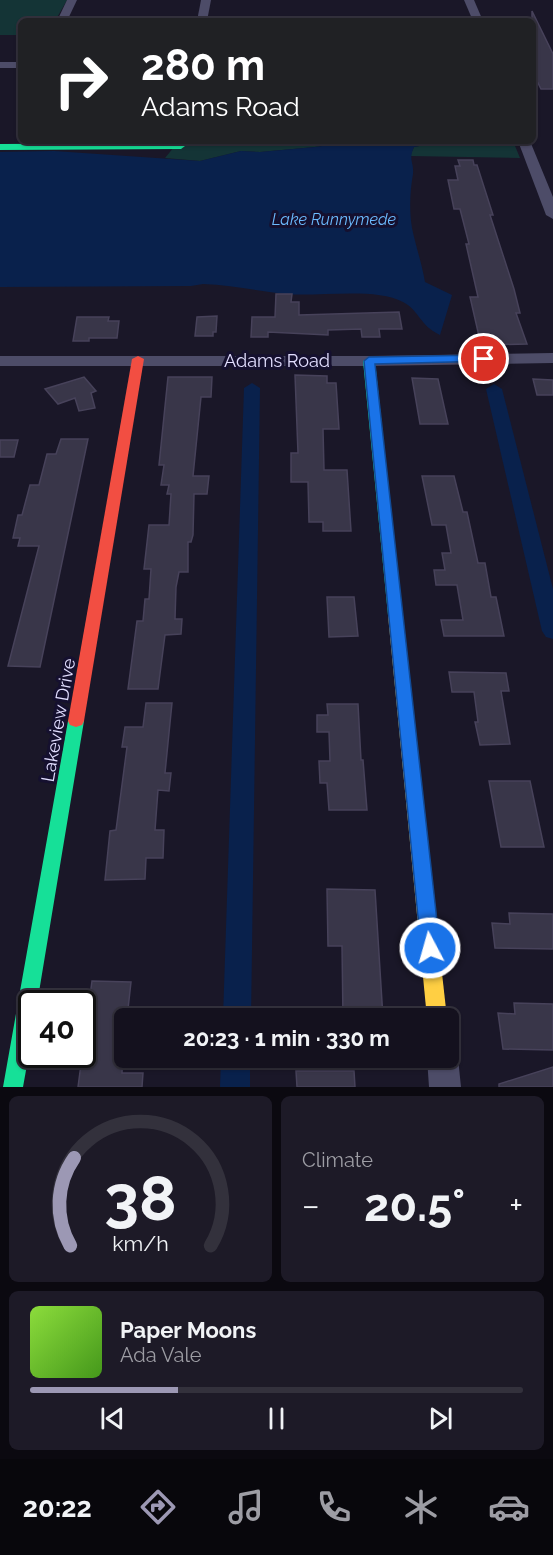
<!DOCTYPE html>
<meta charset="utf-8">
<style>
:root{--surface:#14111e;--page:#1d1a27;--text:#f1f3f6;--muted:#9d9da4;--line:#33313c;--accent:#9c98b4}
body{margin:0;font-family:Raleway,sans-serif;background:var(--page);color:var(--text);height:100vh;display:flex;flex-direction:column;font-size:22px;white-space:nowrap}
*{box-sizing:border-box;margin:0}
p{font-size:20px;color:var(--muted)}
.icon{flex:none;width:33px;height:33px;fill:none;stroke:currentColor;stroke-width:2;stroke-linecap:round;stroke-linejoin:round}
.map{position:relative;height:1087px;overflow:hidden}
.details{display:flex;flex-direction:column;gap:9px;padding:9px;background:#0b0910;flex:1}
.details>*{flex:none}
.guide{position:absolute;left:18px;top:18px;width:518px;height:126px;border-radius:9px;box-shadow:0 2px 4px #0004,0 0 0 2px var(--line);background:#202124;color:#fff;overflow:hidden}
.speed{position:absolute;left:18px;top:990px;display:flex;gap:12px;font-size:30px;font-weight:700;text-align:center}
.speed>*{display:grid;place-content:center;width:78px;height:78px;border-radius:50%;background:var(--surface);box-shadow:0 2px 4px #0004,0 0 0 2px var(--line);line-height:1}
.speed .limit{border:3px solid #111;border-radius:9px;background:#fff;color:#111}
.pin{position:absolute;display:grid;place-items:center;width:51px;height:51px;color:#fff;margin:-26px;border:3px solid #fff;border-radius:50%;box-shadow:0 2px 6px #0007}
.me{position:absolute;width:66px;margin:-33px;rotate:354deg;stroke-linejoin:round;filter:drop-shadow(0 0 4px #0008)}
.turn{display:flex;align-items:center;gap:21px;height:126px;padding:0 24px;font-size:27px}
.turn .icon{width:78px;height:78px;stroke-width:2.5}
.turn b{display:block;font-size:42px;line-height:51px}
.big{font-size:45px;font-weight:700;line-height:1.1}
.details .tile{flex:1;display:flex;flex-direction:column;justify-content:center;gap:9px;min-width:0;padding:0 21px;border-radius:9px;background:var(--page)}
.details .dial{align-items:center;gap:0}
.dial svg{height:156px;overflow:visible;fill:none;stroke:var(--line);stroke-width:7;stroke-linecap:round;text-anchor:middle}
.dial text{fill:var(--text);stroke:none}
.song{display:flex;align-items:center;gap:18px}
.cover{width:72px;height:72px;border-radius:9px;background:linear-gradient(135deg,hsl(90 70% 55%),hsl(100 70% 35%))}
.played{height:6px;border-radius:3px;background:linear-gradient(90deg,var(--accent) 30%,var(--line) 30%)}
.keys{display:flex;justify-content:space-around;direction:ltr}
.heat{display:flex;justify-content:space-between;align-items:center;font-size:33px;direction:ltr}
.details .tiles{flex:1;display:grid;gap:9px;grid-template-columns:1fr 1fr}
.tile:last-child{grid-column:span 2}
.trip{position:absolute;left:114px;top:1008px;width:345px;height:60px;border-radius:9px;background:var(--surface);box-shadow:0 2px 4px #0004,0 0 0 2px var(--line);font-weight:700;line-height:60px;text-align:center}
.menu{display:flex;height:96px;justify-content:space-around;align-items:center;background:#08070c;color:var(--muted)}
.menu .icon{width:42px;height:42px}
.menu .current{color:var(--accent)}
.menu b{font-size:27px;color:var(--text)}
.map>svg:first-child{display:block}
.green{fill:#143436}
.water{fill:#09214c}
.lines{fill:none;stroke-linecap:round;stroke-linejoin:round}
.canal{fill:#09214c;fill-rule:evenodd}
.building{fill:#393649;stroke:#47425a;stroke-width:1.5}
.street{fill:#4d4c68;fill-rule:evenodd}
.fast{fill:#16e098;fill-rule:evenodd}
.slow{fill:#ffcf43;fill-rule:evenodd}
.jam{fill:#f24e42;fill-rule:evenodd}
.route{fill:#1a73e8;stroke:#114b97;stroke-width:1.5}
.labels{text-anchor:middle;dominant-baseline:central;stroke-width:6;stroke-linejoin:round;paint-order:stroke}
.far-water-label{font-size:16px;font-style:italic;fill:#6cbbff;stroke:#15102f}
.street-label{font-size:18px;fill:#e2deff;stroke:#15102f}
</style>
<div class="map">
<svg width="553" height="1087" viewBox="0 0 553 1087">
<rect width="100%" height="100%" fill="#1a1728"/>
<g class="green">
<polygon points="0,0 67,0 55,21 21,21 21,35 0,35"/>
<polygon points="179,141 358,141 315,147 260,152 241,151 200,161 165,158"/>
<path d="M480,141H513L520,158L410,156L414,147C424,145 434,143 445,143C458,143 467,146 480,141Z"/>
</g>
<path class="water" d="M358,141H480C467,146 458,143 445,143C434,143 424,145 414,147C408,160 414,162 413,174C410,191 409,210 412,228C416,247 422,264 425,282L452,295L440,335C419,325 420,311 403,302C376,287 318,297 285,294C258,291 231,285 203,284L191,286L0,287V152L54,151L200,161L241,151L260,152L315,147Z"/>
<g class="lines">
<g class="canal">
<polygon points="252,383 260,388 251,1018 223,1018 244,388"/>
<polygon points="494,384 502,389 553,589 553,639 546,637 542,631 486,389"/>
<polygon points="221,1058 250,1058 250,1087 220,1087"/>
</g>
</g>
<g class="building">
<polygon points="532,11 553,54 553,89 541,89 532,71"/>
<polygon points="458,160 473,160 474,165 477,165 493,215 490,215 514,289 520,313 516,313 527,344 481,345 470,297 478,297 466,244 469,244 460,209 454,209 448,180 458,180 455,166 460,166"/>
<polygon points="276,294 292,294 291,302 299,302 299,315 399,312 402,329 379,329 380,337 362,337 361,329 328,330 328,335 268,332 268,337 251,337 252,317 275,317"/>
<polygon points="217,316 216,332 213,332 213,336 195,336 197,317"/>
<polygon points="77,317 109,317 108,321 119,321 117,338 89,338 89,341 73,341"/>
<polygon points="295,375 327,376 327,383 336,383 339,429 323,429 324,470 347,470 351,531 323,531 323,522 309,522 308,482 291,482 291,453 298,453"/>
<polygon points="84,377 96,391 91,393 95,408 79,411 75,398 58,404 45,389"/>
<polygon points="168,377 212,377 211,397 201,397 193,476 209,476 207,494 194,494 193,535 191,542 188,542 188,572 179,572 176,587 175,619 182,619 181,634 165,635 158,689 128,689 137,621 143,621 145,599 149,599 151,569 144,569 149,525 169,525 171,494 167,494 169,485 161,485 164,465 159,465"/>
<polygon points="412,378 438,379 448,424 420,424"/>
<polygon points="533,379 553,380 553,395 537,395"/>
<polygon points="61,439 88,439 40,667 8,666 39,546 18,546 20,538 13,538 18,515 22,515 30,485 39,485 47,454 56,454"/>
<polygon points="0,440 18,440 14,457 0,457"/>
<polygon points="422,476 454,476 463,512 467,512 478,563 485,563 491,597 496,597 504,636 444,636 441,620 463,620 457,585 436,585 434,570 445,570 442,553 451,553 446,525 432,525"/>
<polygon points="327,597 354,597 358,636 329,637"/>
<polygon points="449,672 506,673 509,691 501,691 510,744 480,745 475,722 478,722 474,692 452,692"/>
<polygon points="146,703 172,703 165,773 171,773 169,791 158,790 155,830 164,830 163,858 146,858 145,879 105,880 110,831 116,830 127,747 122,747 125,727 143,727"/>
<polygon points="327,704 358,704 361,760 363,760 367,810 329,810 327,783 320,783 319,761 330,761 329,732 317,732 317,715 328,715"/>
<polygon points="489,781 530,781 544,847 501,847"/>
<polygon points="327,889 375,890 383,1018 343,1018 342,946 328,946"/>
<polygon points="509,913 553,914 553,949 495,948 492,923 510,924"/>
<polygon points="92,981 131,982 127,1018 124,1018 122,1073 143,1073 142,1087 78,1087"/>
<polygon points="514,1003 553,1004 553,1050 503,1049 498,1013 515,1014"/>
<polygon points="553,1067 553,1087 499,1087 499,1084"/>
<polygon points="296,1071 354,1071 355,1087 297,1087"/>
</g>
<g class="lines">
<g class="street">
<polygon points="67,0 77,0 67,21 57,21"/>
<polygon points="201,0 211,0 207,21 197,21"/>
<polygon points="464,0 474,0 483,21 473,21"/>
<rect x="0" y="62" width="21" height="6"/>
<polygon points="518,141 530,141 553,197 553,219 546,215"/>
<polygon points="553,353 553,363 369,366 0,366 0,356 369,356"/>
<polygon points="448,1045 453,1047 458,1058 461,1087 429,1087 427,1058 448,1058"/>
</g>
<g class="fast">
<polygon points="0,144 181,143 185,146 181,149 0,150"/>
<polygon points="369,358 375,361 402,615 400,619 390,619 388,615 363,361"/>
<polygon points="76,715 82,717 84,721 37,1004 32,1004 32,1037 23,1087 3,1087 68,721 70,717"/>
</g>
<polygon class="slow" points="395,610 400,611 402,615 447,1018 427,1018 388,615 390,611"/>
<polygon class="jam" points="138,356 144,359 84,721 82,725 76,727 70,725 68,721 132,359"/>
</g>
<polygon class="route" points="484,355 488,356 488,361 375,364 440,948 437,954 430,957 423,954 421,948 364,361 369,357"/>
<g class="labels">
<g class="far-water-label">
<text x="334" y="219">Lake Runnymede</text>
</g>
<g class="street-label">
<text x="277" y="360">Adams Road</text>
<text transform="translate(58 720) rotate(-80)">Lakeview Drive</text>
</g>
</g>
</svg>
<div class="speed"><div class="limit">40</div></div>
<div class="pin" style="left:484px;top:359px;background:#d93025"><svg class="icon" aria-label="arrive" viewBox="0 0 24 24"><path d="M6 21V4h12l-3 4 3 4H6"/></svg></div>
<svg class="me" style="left:430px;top:948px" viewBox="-20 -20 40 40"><circle r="17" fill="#1a73e8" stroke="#fff" stroke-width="3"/><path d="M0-11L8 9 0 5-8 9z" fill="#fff"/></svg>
<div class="trip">20:23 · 1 min · 330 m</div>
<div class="guide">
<div class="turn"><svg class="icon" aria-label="right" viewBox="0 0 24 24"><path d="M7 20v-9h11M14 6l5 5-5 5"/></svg><div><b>280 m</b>Adams Road</div></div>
</div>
</div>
<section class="details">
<div class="tiles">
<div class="tile dial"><svg viewBox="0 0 100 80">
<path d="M14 69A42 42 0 1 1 86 69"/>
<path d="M14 69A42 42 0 0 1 16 24" stroke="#9c98b4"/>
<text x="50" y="56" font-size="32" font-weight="700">38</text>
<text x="50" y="72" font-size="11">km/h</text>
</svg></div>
<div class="tile"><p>Climate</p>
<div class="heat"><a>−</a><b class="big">20.5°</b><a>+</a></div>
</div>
<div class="tile">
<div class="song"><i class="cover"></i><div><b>Paper Moons</b><p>Ada Vale</p></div></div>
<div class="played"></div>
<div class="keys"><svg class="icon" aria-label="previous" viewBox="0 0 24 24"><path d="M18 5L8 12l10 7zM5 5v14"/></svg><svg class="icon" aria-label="pause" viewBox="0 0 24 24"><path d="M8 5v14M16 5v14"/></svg><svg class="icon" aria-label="next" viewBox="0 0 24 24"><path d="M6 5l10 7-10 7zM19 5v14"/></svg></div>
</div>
</div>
</section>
<nav class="menu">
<b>20:22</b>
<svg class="icon current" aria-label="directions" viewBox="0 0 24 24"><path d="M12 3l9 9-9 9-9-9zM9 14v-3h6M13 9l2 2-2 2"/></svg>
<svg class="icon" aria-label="music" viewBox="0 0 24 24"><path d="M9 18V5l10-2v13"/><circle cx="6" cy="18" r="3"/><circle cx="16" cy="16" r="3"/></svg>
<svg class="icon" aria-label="phone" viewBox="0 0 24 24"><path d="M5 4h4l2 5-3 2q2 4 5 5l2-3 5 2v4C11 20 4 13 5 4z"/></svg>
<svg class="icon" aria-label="climate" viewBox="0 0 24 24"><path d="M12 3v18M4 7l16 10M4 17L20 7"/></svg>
<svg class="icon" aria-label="car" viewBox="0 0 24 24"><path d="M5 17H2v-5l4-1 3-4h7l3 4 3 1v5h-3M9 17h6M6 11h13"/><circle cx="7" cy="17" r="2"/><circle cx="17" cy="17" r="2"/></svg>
</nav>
